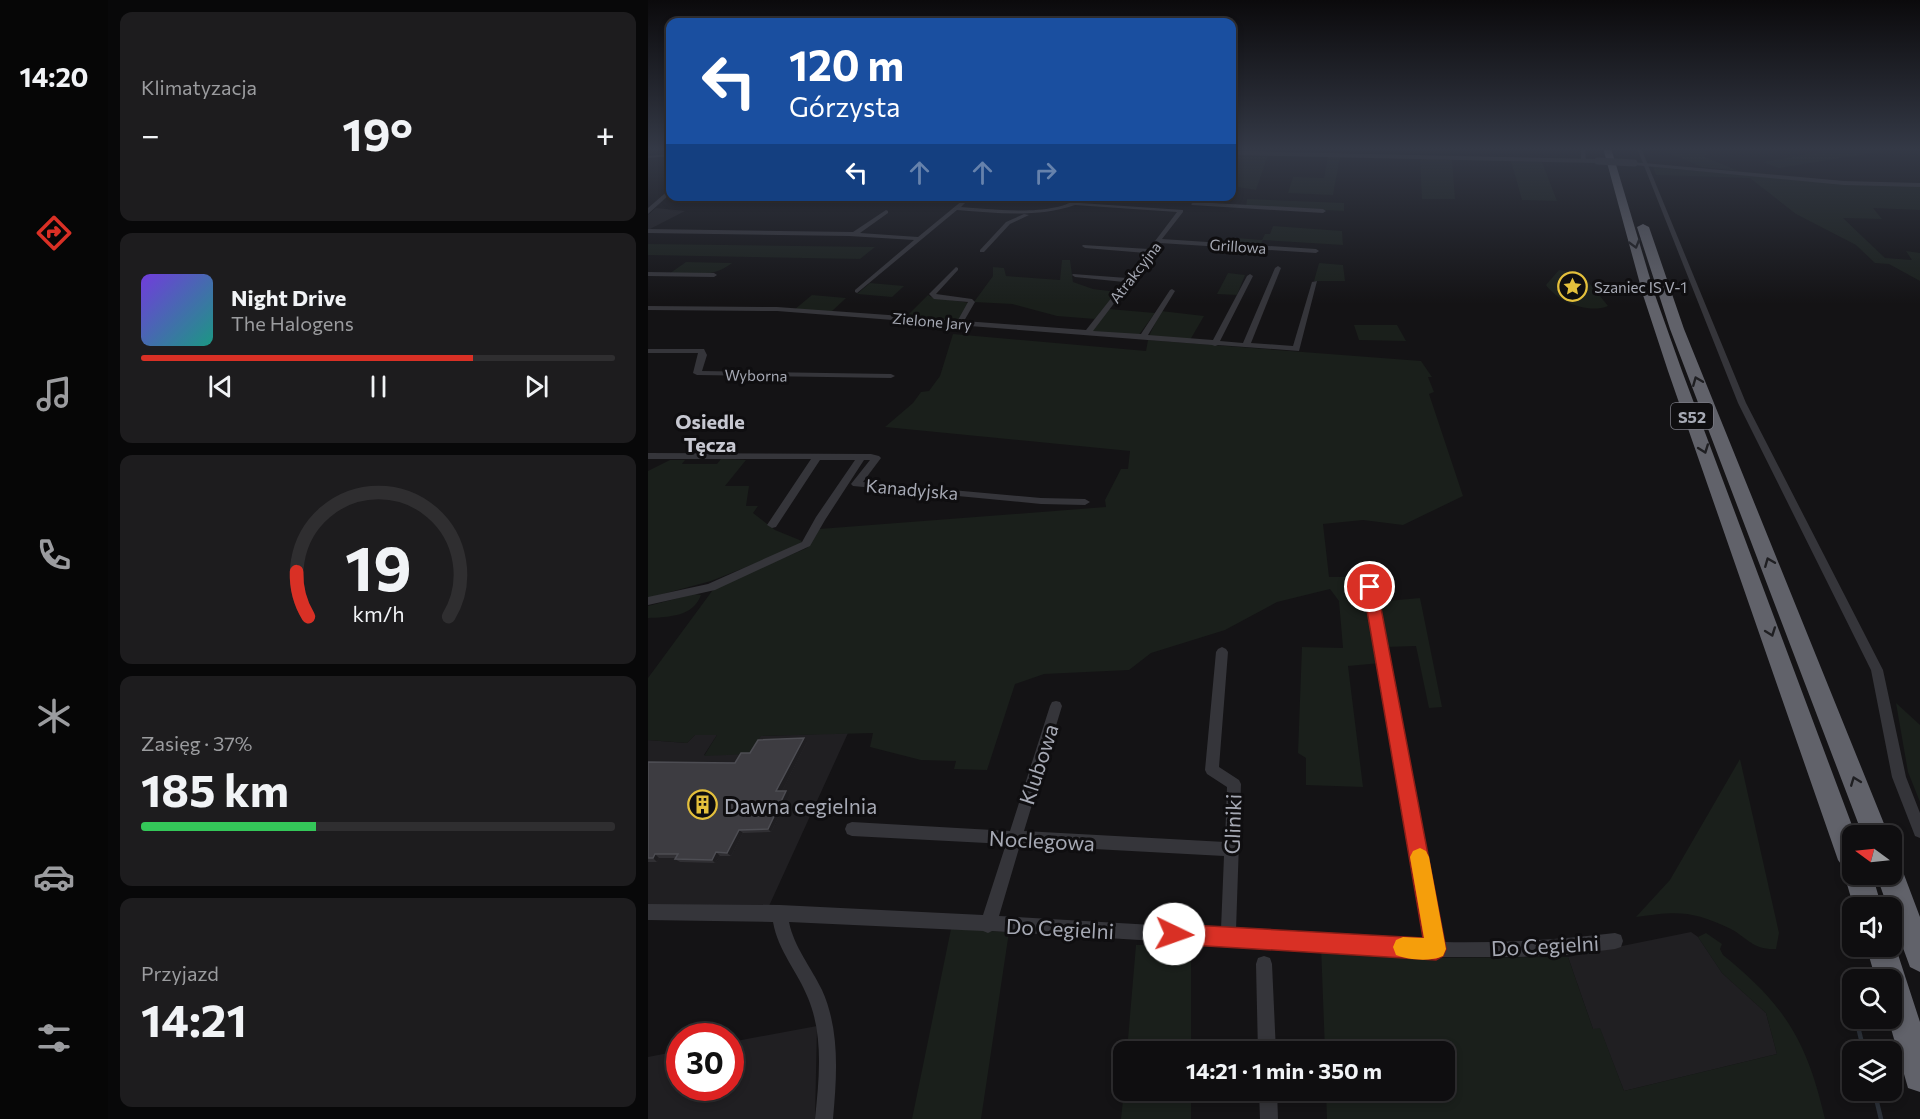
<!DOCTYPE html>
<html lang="pl">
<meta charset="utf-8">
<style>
:root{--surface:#0f0e10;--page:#1d1c1e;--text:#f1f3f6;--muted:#9b9c9f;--line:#2f2e30;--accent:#d93025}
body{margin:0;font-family:Commissioner,sans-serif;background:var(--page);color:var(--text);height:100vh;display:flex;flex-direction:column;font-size:22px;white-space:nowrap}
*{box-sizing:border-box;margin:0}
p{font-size:20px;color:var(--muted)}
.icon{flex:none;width:33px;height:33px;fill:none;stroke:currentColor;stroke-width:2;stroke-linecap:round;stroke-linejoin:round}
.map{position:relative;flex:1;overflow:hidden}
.sheet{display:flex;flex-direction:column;gap:12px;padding:12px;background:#080809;width:540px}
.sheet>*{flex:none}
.hud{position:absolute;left:18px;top:18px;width:570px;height:183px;border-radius:12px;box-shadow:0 3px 9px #0003,0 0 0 2px var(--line);background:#1a4fa0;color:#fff;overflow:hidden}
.needle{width:39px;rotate:285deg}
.fabs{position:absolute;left:1194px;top:825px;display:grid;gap:12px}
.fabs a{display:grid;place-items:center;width:60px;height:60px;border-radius:12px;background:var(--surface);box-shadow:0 3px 9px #0003,0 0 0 2px var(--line);font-size:30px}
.speed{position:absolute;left:18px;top:1023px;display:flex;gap:12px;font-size:30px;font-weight:700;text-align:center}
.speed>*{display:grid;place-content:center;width:78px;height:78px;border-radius:50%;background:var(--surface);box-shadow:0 3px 9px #0003,0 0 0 2px var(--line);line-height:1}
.speed .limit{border:9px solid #d22;background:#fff;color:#111}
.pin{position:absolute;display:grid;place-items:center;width:51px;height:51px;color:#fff;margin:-26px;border:3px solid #fff;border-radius:50%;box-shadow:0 2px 6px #0007}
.me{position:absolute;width:66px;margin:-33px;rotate:93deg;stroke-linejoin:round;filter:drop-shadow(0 0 4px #0008)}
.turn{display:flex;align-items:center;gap:21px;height:126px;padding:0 24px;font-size:27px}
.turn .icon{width:78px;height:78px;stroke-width:2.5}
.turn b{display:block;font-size:42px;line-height:51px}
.lanes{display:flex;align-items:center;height:57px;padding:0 24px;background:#0003;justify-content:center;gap:30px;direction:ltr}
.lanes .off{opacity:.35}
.big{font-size:45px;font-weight:700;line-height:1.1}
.sheet .widget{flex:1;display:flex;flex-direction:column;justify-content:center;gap:9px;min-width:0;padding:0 21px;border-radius:12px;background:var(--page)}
.sheet .dial{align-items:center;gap:0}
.dial svg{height:156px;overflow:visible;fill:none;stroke:var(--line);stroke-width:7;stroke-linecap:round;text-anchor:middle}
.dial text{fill:var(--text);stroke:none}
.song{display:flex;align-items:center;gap:18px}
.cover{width:72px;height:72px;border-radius:9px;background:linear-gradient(135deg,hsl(260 70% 55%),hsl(170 70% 35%))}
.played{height:6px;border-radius:3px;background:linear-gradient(90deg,var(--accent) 70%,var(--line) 70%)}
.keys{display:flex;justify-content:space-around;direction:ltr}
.heat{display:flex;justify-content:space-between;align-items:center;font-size:33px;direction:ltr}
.charge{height:9px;border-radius:4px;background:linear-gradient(90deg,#34c759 37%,var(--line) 0)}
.trip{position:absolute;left:465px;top:1041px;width:342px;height:60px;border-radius:12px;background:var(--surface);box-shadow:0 3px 9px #0003,0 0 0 2px var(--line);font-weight:700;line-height:60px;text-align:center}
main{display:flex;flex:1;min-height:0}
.menu{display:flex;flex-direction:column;width:108px;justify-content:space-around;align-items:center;background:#060606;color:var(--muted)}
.menu .icon{width:42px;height:42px}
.menu .current{color:var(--accent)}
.menu b{font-size:27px;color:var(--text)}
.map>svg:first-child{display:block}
.built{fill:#201f22}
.green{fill:#1a1f1b}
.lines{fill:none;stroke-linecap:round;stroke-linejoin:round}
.stream{stroke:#2b3038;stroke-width:4.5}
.minor{fill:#35353a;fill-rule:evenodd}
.tertiary{fill:#35353a;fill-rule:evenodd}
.motorway{fill:#61626a;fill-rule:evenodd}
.tertiary-bridge{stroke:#35353a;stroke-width:7}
.wall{fill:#302f33}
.shaded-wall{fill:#1f1e21}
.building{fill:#3d3c41;stroke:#4d4d53;stroke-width:1.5}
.oneway{stroke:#1f1f22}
.route{fill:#d93025;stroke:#8d1f18;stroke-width:1.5}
.slow{fill:#f59e0b}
.labels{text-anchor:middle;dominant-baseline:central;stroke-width:6;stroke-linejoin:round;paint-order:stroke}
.far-street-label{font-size:15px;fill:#a6a9b4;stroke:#0f0e10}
.far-poi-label{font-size:15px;fill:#a6a9b4;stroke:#0f0e10;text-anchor:start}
.shield{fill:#0f0e10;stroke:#797a83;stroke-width:1.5}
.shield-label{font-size:16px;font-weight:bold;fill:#a6a9b4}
.street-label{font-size:18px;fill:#a6a9b4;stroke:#0f0e10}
.neighbourhood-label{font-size:20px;font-weight:bold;fill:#c7c8d1;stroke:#0f0e10}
.near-street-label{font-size:21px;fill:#a6a9b4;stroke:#0f0e10}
.near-poi-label{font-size:21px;fill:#a6a9b4;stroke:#0f0e10;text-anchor:start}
</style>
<main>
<nav class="menu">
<b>14:20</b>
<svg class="icon current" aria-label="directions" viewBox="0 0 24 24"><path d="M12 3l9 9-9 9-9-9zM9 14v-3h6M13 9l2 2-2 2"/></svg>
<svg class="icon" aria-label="music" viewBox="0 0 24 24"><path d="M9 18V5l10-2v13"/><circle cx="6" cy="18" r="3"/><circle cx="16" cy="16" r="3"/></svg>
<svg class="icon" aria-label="phone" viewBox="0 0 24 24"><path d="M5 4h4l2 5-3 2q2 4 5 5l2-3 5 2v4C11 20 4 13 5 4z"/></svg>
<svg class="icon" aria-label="climate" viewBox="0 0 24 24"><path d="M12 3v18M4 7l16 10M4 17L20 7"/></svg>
<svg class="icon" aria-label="car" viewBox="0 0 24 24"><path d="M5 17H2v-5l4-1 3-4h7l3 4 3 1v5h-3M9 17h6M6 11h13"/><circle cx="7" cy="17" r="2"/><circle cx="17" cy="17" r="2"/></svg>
<svg class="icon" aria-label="filters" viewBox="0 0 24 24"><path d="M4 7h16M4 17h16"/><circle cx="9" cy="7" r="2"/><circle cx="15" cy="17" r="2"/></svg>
</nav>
<section class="sheet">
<div class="widget"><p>Klimatyzacja</p>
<div class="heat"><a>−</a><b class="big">19°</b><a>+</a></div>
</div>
<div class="widget">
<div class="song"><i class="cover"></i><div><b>Night Drive</b><p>The Halogens</p></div></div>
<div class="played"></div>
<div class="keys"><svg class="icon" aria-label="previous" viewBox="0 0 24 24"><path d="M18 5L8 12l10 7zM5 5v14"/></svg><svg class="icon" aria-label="pause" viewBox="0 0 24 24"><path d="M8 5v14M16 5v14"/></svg><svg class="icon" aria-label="next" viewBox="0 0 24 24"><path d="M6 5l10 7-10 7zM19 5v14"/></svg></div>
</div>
<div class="widget dial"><svg viewBox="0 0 100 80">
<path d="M14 69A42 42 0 1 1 86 69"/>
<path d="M14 69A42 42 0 0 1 8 46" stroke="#d93025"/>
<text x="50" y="56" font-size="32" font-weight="700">19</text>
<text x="50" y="72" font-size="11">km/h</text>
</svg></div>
<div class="widget"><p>Zasięg · 37%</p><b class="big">185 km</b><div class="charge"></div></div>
<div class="widget"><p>Przyjazd</p><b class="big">14:21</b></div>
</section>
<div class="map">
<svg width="1272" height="1119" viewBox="0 0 1272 1119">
<rect width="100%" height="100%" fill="#141315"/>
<g class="built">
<polygon points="8,208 37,211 0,230 0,215"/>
<polygon points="200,733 121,906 0,907 0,740 39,743 47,735 69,735 56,755 112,736"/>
<polygon points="1043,932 1050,937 1074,973 1118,1013 1129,1054 976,1091 952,1029 945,1029 920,957"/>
<polygon points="169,1026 167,1119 0,1119 0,1057 31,1051 32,1088 82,1088 83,1042"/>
</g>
<g class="green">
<polygon points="1009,148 1047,148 1063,154 1054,156 1091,171 1054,167"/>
<polygon points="1196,148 1256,148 1131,168 1115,162"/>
<polygon points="588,154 620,155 608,190 584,186 584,163"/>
<polygon points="680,156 692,157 685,195 640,193 645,177 676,178"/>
<polygon points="772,159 804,159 807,199 774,199"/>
<polygon points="863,161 894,162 909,201 874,200"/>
<polygon points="1005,167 1196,184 1272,186 1272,210 1225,208 1234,219 1195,218 1237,258 1264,260 1258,251 1272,253 1272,281 1241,264 1227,263 1208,245 1148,214 1102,178 1008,175"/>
<polygon points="599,199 696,203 696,211 598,206"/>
<polygon points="625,226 694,231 695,245 615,240 611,247 585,245 588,238 614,240 617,234 622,234"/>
<polygon points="0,244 227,247 212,259 0,255"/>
<polygon points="414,260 422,260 425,282 445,289 469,292 447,319 409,316 364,304 326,302 345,276 345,267 356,268 358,276 412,280"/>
<path d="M38,262L84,263C65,278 45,274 21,274Z"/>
<polygon points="671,263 695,265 697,281 666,281"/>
<path d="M911,270L934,274L960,306C940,314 910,302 898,285Z"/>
<polygon points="580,273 597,275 589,295 569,294"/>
<polygon points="222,283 256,286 244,297 209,294"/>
<polygon points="164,295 198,298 183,312 146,310"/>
<polygon points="280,295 283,297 322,303 310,321 257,318"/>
<polygon points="461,309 507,313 490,336 443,332"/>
<polygon points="513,311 556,316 542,340 501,336"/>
<polygon points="706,325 749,325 758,341 711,340"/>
<polygon points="305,334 498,351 500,340 773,361 784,377 780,377 786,392 781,394 815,496 755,525 715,520 675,524 681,577 718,577 733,663 700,666 715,787 658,785 658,758 650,753 654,647 695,648 691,601 682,589 629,602 577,630 503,653 481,670 396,674 367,684 339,770 306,769 308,761 273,760 222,747 225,733 113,736 102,754 56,756 69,735 47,735 39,743 0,740 0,678 67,587 159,548 171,529 458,507 457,500 473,469 480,469 482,451 237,427 265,403 273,392 281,391 292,376"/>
<polygon points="73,459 98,460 77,486 101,486 98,506 110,506 105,513 127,530 154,541 151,546 63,581 0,598 0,471 22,460 37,460 34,464 69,464"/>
<path d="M46,594L53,595C45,617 20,617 0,618V606Z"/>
<polygon points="772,598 794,707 781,708 768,646 737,647 728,602"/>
<polygon points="1248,703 1272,725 1272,802 1260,772"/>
<path d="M1092,759L1131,933L1128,949C1105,950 1101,939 1083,929C1044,910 1029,911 988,917L1022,880Z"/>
<polygon points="303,929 361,932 333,1119 264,1119"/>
<path d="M1058,933L1074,944L1072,949L1075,955C1137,1005 1159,1041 1177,1119H679L678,1091L796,1090V1052L677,1051L673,946L767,958L920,957L945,1029L952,1028L976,1091L1129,1054L1118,1013L1074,973L1050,937Z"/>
<polygon points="543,944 543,1051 479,1051 488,945"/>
<polygon points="476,1091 543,1091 543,1119 473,1119"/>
</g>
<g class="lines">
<g class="stream">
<polyline points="1204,992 1204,1005"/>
<polyline points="1208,1018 1216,1052"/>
<polyline points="1226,1090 1233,1119"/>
</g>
<g class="minor">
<polygon points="933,148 937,148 938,162 933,161"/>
<polygon points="989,148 993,148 1098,403 1235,670 1258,777 1272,813 1272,838 1267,836 1244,777 1223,670 1090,403"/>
<polygon points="22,154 22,156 0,158 0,156"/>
<path d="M433,196H439L432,203L535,210V212L514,239L668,249L671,251L668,253L512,243L445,331L493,334L522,290L524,289L527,291L500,335L565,340L599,276L602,274L605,276L572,341L595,343L627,268L630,266L633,268L603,343L645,346L664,282L669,281L651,351L570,345L567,346L564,345L129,311L0,310V306L129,307L310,320L320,302L286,299L281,294L308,267L310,268V270L288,294L324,299L327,302L316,321L438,330L476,282L427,277L424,275L425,274L479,278L498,253L437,248L434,246L435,245L501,249L529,212L427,205C390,218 348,213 309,210L209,293L207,292V290L266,240L201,236L0,233V229L205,232L238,210L240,211V213L212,233L270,237L315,200L318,202L313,207C345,209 407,218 433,196Z"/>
<polygon points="546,202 675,209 678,211 675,213 544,205 543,204"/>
<polygon points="376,214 381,215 362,224 336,252 332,252 332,250 358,222"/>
<polygon points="0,272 66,273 69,275 66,277 0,276"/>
<polygon points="0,349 56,349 59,355 54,371 243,374 247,376 243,378 49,375 45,373 50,353 0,353"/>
<polygon points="0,453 223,454 231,456 233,458 215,482 393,498 437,499 442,502 437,505 393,504 205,486 203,484 222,460 216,460 177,520 162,546 67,590 0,605 0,597 60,584 154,542 168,517 207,460 172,460 128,527 124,528 119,525 163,459 0,459"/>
<path d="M718,561L723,565L795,942C852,943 909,940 967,933L973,935L975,941L973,947L967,949L919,955L870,957H771L359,932L344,931L340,933L335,931L141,922C146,947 163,967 174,990C192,1030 189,1075 185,1119H167C171,1080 176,1036 160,998C150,972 130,951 125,922L0,920V904L132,905L335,915L358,844L204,836L199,834L197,829L199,824L204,822L362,831L402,706L404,702L408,701L412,702L414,706L376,831L577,842L579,787L559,774L557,770L568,652L570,649L574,647L578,649L580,652L571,767L591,780L593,784L588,930L779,941L713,565ZM372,845L576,856L573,929L351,916Z"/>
<polygon points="616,956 622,958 624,964 628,1052 610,1052 608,964 610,958"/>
<polygon points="611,1090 629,1090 630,1119 612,1119"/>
</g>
<g class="tertiary">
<polygon points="584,151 950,159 953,161 950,163 584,155"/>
<polygon points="984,162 1196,181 1272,183 1272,187 1196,185 986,165"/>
<polygon points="22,189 22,194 0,214 0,208"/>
</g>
<g class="motorway">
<polygon points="955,148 963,148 1007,295 1034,371 1208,836 1204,836 1204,874 1224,874 1234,908 1206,908 1196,874 1198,871 1190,860 1020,371 995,295"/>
<polygon points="995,224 1001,227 1036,329 1241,836 1215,836 1022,329 989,227"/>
<polygon points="1244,861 1252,864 1272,917 1272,972 1262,967 1244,918 1244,908 1240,908 1228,874 1244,874"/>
<polygon points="1244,936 1272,1022 1272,1092 1260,1088 1240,1018 1244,1018 1244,980 1228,980 1218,946 1244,946"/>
</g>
<polyline class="tertiary-bridge" points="950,161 986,163"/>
</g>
<polygon class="wall" points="159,742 134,791 142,795 123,832 95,833 83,856 72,856 67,863 32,862 27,859 28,858 11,858 9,862 0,862 0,762 87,763 102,753"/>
<g class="shaded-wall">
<polygon points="156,738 159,742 132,795 128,791"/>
<polygon points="138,791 142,795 123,832 120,829"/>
<polygon points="91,830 95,833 83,856 79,853"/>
<polygon points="68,852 72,856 67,863 64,860"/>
<polygon points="7,854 11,858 9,862 5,858"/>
</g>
<polygon class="building" points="156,738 128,791 138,791 120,829 91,830 79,853 68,852 64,860 27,859 30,854 7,854 5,858 0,858 0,762 87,763 93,753 102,753 110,740"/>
<defs><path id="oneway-chevron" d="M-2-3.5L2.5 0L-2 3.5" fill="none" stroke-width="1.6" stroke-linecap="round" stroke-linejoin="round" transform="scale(1.5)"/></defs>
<g class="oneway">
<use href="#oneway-chevron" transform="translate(987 244) rotate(74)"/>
<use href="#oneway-chevron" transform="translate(1049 381) rotate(-112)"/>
<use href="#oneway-chevron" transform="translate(1056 449) rotate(70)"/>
<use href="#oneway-chevron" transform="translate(1121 562) rotate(-112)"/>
<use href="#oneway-chevron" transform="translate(1123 632) rotate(70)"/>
<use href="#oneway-chevron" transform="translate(1207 781) rotate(-111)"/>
</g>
<linearGradient id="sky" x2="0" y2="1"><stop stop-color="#0b0a0c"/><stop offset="0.49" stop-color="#343946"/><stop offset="1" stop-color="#343946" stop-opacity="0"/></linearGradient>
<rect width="1272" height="304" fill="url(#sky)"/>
<polygon class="route" points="722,582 729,587 798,949 795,956 788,960 526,944 519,941 516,934 519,927 526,924 775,938 715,587"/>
<path class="slow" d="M772,848L778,851L781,857L798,949L795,956C782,962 761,960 748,955L745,947L748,940L755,937L776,938L762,857L765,851Z"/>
<defs>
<symbol id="sight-ring" viewBox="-11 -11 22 22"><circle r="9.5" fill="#0f0e10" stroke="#e4c03c" stroke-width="1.5"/><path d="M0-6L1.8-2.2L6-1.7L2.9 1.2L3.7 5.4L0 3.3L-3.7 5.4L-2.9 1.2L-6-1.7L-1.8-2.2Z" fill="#e4c03c"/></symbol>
<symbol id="building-ring" viewBox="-11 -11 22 22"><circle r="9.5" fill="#0f0e10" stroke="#e4c03c" stroke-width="1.5"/><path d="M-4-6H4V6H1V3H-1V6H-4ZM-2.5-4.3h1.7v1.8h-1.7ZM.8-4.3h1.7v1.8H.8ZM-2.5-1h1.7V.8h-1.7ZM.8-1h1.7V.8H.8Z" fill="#e4c03c"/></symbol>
</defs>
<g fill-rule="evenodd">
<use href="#sight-ring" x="908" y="270" width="33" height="33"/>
<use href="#building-ring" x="38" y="788" width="33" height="33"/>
</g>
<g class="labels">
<g class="far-street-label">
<text transform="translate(590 246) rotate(4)">Grillowa</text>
<text transform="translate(487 272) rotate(-52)">Atrakcyjna</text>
<text transform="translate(284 321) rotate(5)">Zielone Jary</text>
<text transform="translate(108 375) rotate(1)">Wyborna</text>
</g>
<g class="far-poi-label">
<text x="946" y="287">Szaniec IS V-1</text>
</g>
<rect class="shield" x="1023" y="403" width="42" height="26" rx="4.5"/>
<g class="shield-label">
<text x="1044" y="416">S52</text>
</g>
<g class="street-label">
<text transform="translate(264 489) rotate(5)">Kanadyjska</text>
</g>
<g class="neighbourhood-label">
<text x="62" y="421">Osiedle<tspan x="62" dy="23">Tęcza</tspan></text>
</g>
<g class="near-street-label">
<text transform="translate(390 764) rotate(-72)">Klubowa</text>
<text transform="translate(584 824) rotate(-88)">Gliniki</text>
<text transform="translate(394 840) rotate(3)">Noclegowa</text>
<text transform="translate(412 928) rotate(3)">Do Cegielni</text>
<text transform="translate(897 945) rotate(-3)">Do Cegielni</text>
</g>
<g class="near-poi-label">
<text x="76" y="805">Dawna cegielnia</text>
</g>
</g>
</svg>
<div class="fabs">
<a><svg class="needle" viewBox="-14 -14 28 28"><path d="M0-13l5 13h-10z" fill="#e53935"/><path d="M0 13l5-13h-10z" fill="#9b9c9f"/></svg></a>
<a><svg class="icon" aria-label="sound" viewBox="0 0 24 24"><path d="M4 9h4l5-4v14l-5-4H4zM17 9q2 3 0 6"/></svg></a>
<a><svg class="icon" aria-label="search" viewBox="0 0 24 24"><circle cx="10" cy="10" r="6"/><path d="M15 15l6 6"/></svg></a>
<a><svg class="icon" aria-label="layers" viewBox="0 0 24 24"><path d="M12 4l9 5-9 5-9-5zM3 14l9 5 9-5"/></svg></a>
</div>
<div class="speed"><div class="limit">30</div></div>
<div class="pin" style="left:722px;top:587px;background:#d93025"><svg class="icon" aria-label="arrive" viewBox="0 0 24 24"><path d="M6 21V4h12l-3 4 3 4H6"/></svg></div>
<svg class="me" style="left:526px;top:934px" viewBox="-20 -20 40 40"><circle r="19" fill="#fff"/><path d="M0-13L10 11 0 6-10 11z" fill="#d93025"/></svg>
<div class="trip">14:21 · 1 min · 350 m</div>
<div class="hud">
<div class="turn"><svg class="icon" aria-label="left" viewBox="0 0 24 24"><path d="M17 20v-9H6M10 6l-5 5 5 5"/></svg><div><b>120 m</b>Górzysta</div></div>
<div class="lanes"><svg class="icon" aria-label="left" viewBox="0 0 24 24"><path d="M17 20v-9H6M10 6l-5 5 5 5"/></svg><svg class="icon off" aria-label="ahead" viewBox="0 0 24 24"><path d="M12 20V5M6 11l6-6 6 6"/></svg><svg class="icon off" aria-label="ahead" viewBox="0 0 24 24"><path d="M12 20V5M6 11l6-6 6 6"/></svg><svg class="icon off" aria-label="right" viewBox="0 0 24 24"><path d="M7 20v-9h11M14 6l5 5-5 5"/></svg></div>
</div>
</div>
</main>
